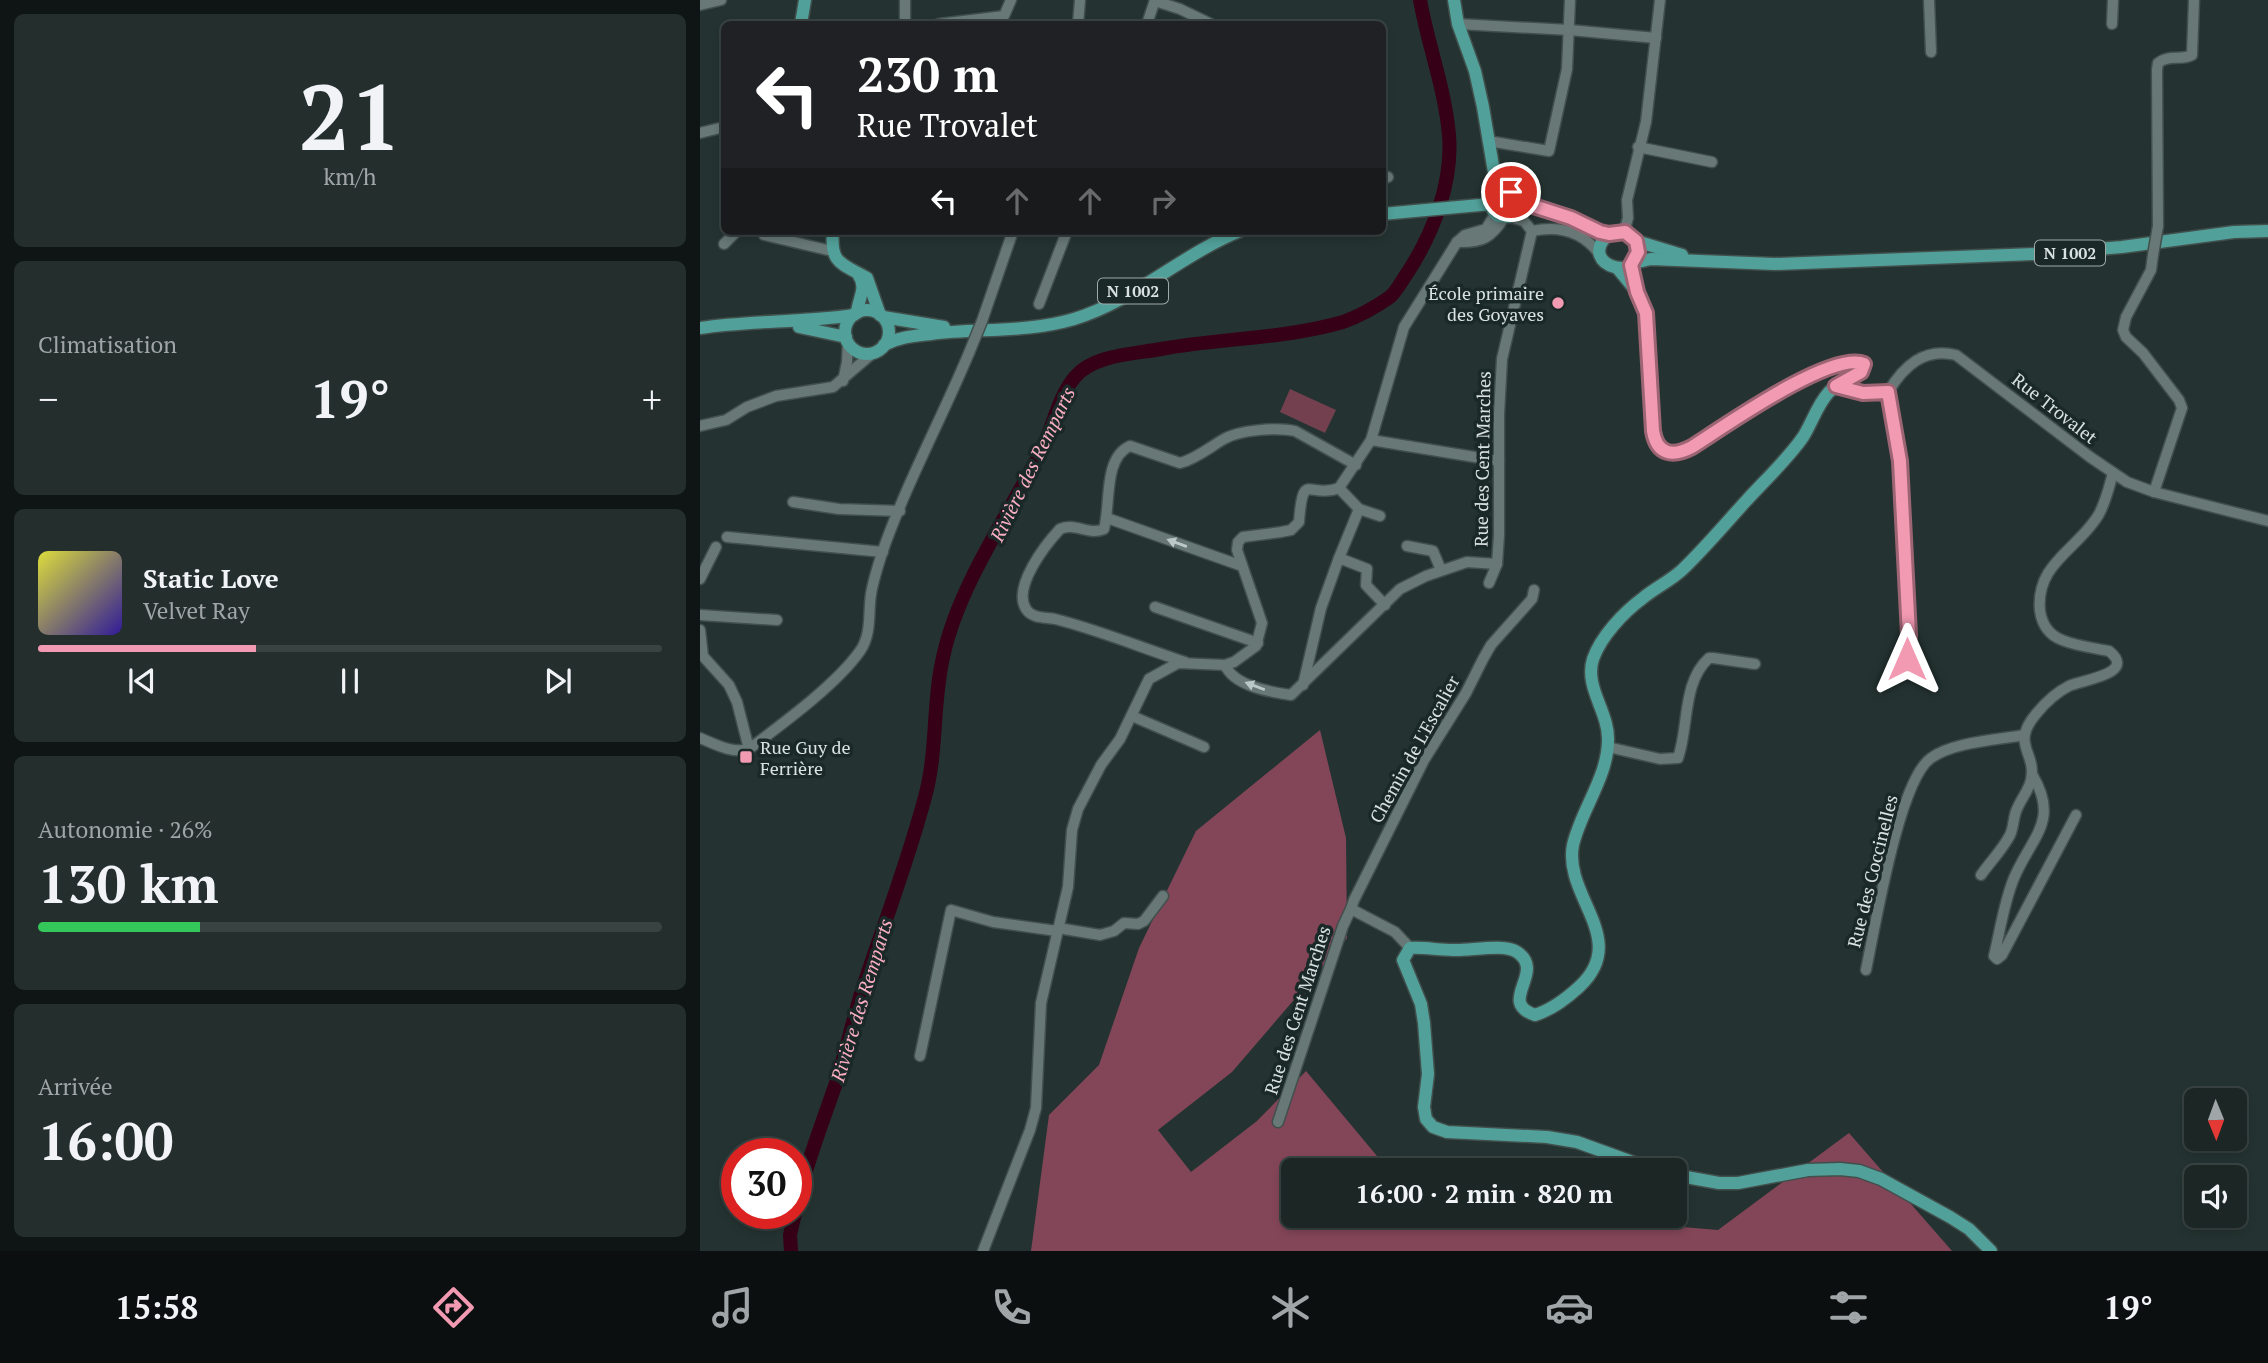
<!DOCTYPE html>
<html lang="fr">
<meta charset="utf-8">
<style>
:root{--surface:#1b2625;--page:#242e2d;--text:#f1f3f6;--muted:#a0a5a7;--line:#394342;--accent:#f19ab2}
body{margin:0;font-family:"PT Serif",serif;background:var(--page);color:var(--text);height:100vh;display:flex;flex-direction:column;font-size:26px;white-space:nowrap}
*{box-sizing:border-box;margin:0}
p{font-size:23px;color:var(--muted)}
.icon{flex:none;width:38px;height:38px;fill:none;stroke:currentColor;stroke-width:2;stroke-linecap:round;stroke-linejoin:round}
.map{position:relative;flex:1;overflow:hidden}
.drawer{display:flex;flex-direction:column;gap:14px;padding:14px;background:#0f1514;width:700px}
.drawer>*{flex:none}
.guide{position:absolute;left:21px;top:21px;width:665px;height:214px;border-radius:10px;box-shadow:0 4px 10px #0003,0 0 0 2px var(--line);background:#202124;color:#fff;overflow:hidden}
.needle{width:46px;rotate:179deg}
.fabs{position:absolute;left:1484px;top:1088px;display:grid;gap:14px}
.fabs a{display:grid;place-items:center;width:63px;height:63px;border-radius:10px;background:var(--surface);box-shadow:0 4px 10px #0003,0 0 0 2px var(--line);font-size:35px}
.speed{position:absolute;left:21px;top:1138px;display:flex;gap:14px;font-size:35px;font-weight:700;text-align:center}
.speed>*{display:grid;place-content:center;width:91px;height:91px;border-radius:50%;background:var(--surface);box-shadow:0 4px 10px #0003,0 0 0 2px var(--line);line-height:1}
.speed .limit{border:10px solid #d22;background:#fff;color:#111}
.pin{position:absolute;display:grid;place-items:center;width:60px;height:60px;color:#fff;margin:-30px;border:4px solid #fff;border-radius:50%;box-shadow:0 2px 7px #0007}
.me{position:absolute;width:77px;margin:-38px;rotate:0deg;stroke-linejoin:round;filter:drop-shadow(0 0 5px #0008)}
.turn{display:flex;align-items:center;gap:24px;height:147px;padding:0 21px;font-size:32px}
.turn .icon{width:91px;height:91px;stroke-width:2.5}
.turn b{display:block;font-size:49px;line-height:60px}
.lanes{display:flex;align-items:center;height:66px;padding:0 21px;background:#0003;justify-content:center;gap:35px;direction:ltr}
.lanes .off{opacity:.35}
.big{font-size:52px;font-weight:700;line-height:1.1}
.drawer .tile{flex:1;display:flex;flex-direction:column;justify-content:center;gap:10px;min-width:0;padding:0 24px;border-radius:10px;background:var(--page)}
.drawer .dial{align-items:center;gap:0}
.dial b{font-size:91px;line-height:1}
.song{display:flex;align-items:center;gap:21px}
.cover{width:84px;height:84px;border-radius:10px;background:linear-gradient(135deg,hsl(60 70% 55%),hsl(250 70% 35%))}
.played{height:7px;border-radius:4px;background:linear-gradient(90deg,var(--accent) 35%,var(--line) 35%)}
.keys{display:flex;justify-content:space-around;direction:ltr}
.heat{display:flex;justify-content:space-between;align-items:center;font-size:38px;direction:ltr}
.charge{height:10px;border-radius:5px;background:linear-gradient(90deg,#34c759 26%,var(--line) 0)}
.trip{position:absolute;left:581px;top:1158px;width:406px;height:70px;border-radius:10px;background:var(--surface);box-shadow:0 4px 10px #0003,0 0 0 2px var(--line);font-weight:700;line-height:70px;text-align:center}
.menu{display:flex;height:112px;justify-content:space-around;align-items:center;background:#0b0f0f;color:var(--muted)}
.menu .icon{width:49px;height:49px}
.menu .active{color:var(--accent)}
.menu b{font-size:32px;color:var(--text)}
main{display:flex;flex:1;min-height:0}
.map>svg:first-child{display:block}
.green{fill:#73404f}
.forest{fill:#834658}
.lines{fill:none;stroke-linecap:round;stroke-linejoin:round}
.river{stroke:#360016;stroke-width:14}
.minor-casing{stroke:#414f4d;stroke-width:13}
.major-casing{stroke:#414f4d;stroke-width:15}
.minor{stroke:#677876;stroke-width:10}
.major{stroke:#51a099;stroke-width:12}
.minor-bridge-casing{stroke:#414f4d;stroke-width:13;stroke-linecap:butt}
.minor-bridge{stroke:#677876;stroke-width:10}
.oneway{fill:#bcc8c6}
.route-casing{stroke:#9d6474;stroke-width:18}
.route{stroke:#f19ab2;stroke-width:12}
.poi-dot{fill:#f19ab2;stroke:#1a2927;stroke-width:2.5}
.labels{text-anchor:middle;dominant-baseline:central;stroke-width:7;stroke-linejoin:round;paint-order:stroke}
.shield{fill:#1a2927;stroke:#a0aaa9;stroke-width:2}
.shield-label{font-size:16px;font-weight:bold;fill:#d9e2e1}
.poi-label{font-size:18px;fill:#d9e2e1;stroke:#1a2927;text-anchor:end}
.street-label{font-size:18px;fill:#d9e2e1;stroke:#1a2927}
.water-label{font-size:19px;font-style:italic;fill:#fbaec3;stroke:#1a2927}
</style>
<main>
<section class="drawer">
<div class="tile dial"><b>21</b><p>km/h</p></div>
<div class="tile"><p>Climatisation</p>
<div class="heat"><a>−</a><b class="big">19°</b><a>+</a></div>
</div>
<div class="tile">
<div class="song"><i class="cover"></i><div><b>Static Love</b><p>Velvet Ray</p></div></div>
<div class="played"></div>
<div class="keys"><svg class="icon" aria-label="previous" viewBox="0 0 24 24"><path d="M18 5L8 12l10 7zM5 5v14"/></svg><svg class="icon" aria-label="pause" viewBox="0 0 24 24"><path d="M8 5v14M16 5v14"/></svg><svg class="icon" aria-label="next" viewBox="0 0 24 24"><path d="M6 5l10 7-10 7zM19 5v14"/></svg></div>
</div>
<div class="tile"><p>Autonomie · 26%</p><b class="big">130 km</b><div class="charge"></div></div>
<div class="tile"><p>Arrivée</p><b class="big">16:00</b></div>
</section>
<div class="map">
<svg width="1568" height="1251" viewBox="0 0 1568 1251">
<rect width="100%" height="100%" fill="#243331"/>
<polygon class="green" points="590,389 636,410 625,433 580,412"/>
<polygon class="forest" points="620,730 646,838 647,938 532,1072 458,1130 491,1172 557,1121 606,1071 682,1162 730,1162 737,1171 593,1171 593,1216 853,1216 1018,1230 1149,1133 1252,1251 331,1251 349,1115 399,1065 439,948 496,831"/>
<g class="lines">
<g class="river">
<path d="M96,1207C106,1164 122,1124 136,1083C146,1051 153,1019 163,987C184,924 208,861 225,797C238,750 232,701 244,653C259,586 308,515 340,453C353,429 357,398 375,377C393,355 434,354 461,349C521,338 584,339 643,322C657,317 677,306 690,297C697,291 702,280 708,272C733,233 753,183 749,135C745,89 728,45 720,0"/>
<polyline points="91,1251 90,1235 95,1213"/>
</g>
<defs>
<g id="minor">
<polyline points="1229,0 1231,52"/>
<polyline points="455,1 480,9 511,24"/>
<polyline points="0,5 21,0"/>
<polyline points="205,24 205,0"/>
<polyline points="239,24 304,16 311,0"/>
<polyline points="378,24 380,0"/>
<polyline points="447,24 455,0"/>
<polyline points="758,24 870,30 956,38"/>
<polyline points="1412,24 1413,0"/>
<polyline points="0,133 24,127"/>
<polyline points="788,141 849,151 867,69 870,0"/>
<polyline points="938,147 1012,162"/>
<polyline points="682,178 688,177"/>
<polyline points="809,217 824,221 832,231"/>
<path d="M1458,226L1457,70L1458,63C1469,54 1481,61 1492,55L1494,0"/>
<path d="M832,231C860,225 884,232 901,256"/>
<polyline points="924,232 928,218 927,200 946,122 960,0"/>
<polyline points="64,235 132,251"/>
<path d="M757,242C782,243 791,238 804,218"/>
<polyline points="24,244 37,231"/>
<polyline points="1453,255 1451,270 1426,317 1423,330 1426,337 1443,353 1479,400 1482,408 1454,492"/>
<polyline points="339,304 367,231"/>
<polyline points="282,321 313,231"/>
<polyline points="143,381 147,362 148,342"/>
<path d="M1136,386L1163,393L1188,392C1204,366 1224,347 1256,355L1390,457L1427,482L1454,492L1568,521"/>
<polyline points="1188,392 1200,461 1209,635 1207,661 1204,664 1193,665"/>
<polyline points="0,426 26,420 47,407 76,396 133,387 174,352"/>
<polyline points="671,440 799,461"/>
<polyline points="639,488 659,509 680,516"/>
<polyline points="93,502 139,509 200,511"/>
<polyline points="407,518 542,566"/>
<polyline points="27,537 183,552"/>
<polyline points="707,546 733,551 741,570"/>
<polyline points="639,558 659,509"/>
<polyline points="0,579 16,547"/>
<polyline points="789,583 797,564 799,535 799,414 802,359 832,231"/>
<polyline points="455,607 558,643"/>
<polyline points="0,615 77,620"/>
<polyline points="0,630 3,656 29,685 37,702 49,749"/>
<path d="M485,662C442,648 399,630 355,619C346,617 332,619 326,609C312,587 346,544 360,529C375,522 389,536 404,529C411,504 403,458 430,446L480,463C496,459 510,447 524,439C539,430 578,427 595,431L656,465"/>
<path d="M525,665C534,686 570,692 591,695L700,589L726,576L767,562L797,564"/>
<polyline points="603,685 621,608 639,558 667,569 666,585 685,605"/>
<polyline points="432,716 504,747"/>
<path d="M0,738C15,744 32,754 49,749C82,724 136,685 160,651C172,634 168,613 171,594C173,581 178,566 182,553C206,484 241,420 269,353"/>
<path d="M908,747L960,759L978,758C989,727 982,682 1009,658H1013L1055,664"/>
<path d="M1332,774C1360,821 1332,836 1314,878C1304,902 1300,931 1294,956L1297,959L1302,955L1376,815"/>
<path d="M1281,875C1290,862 1303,849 1310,835C1314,827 1313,817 1317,809C1321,799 1329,790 1331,780C1337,752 1310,745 1336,714C1345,703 1357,692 1369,686C1381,680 1438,674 1409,651C1394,648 1376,646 1362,640C1349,635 1342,624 1340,611C1335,563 1379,549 1399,514C1406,501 1409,487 1413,473"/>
<polyline points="358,928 400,935 414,931 424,923 438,924 444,921 463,896"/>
<polyline points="710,948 695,932 651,909 654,900 724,760 766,693 783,659 791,645 832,599 834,590"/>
<path d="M1166,970C1175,927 1199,780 1231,758C1253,742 1297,740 1324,735"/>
<polyline points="220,1056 251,910 293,922 357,931"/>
<polyline points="578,1122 643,926 651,909"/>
<path d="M283,1251L330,1130L336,1108L341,1003L368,887L372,830L378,809L401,765L420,739L449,679L478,663L525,665L534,662L556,646L562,623L537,550L538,542L543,537L581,532L591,530L599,522C603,468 609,500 639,488L671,440L704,327L757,242L765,235L786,229L795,214"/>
</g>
<g id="major">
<polyline points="754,0 758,24 775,71 783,107 795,178 793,197"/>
<polyline points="101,24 105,0"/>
<path d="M818,201L817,210L809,217L798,216C790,210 789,202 796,194L808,191L814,195L818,201L871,218L900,232L909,234L924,232L936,241L982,255"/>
<polyline points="682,214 791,204"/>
<path d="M133,231C130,264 141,263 167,278L180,315"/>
<path d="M909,234C872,267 953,287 936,241"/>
<polyline points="934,263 951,259 1075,264 1337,254 1422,247 1534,232 1568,231"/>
<path d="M918,269L937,292L945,307L953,431C957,455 973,457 992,447C1022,428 1133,350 1164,364V369C1155,379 1140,382 1129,392C1117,405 1112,423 1103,437C1087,460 1065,480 1046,501C1025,524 1004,549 982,570C970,581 955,588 943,598C924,612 901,636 893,659C884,687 909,712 908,740C908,777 881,810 873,845C863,897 931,939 879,987C867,998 851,1010 835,1015C796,1002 847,972 817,952C804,943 770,951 753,950C738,950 724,947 710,948L703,960L721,1004L724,1023L728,1074L724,1107L726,1119L733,1127L747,1132L847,1137L877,1142L957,1171"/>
<circle cx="167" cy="332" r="22"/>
<path d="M157,313C158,298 168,288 158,274"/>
<polyline points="183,317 244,327"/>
<polyline points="99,327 146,337"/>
<path d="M0,328C51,320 102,323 154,315"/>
<path d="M184,345C199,337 214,336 231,334C279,328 327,333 374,319C434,301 482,254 540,231"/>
<polyline points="975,1175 1019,1183 1038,1183 1108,1170 1140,1169 1159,1171 1181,1179 1250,1217 1269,1229 1291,1251"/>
</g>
</defs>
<use href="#minor" class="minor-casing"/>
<use href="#major" class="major-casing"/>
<use href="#minor" class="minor"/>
<use href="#major" class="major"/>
<defs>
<g id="minor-bridge">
<polyline points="1453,255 1458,226"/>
<polyline points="269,353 282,321"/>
</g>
</defs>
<use href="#minor-bridge" class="minor-bridge-casing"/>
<use href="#minor-bridge" class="minor-bridge"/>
</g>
<defs><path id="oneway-solid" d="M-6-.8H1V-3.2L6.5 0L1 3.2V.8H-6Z" transform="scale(1.75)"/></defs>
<g class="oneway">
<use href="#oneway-solid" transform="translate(477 543) rotate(-160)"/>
<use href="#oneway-solid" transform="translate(555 686) rotate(-159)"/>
</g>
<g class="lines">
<defs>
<path id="route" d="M811,192L818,201L871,218L900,232L909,234L925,232L936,241L938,252L931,265L937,292L946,313L953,431C957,455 973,457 992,447C1022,428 1132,350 1164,364L1161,372L1136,386L1163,393L1188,392L1200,461L1209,635L1207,659"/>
</defs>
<use href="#route" class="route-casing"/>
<use href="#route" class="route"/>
</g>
<g class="poi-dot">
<circle cx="858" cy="303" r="7"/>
<rect x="39" y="750" width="14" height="14" rx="3.5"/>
</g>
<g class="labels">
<g class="shield">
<rect x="1335" y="240.5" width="70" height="25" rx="5"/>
<rect x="398" y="278.5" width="70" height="25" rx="5"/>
</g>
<g class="shield-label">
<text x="1370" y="253">N 1002</text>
<text x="433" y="291">N 1002</text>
</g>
<g class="poi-label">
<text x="844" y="293">École primaire<tspan x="844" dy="21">des Goyaves</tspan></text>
<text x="60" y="747" text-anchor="start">Rue Guy de<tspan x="60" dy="21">Ferrière</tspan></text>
</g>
<g class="street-label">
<text transform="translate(1355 408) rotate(38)">Rue Trovalet</text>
<text transform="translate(782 459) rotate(-89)">Rue des Cent Marches</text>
<text transform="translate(714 749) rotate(-61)">Chemin de L'Escalier</text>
<text transform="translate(1172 871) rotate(-76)">Rue des Coccinelles</text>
<text transform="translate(597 1010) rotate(-72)">Rue des Cent Marches</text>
</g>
<g class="water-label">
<text transform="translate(332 464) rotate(-64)">Rivière des Remparts</text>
<text transform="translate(161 1000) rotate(-73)">Rivière des Remparts</text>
</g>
</g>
</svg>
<div class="fabs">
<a><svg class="needle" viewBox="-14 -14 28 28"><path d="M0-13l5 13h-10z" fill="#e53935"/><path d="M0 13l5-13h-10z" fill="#a0a5a7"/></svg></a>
<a><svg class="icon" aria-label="sound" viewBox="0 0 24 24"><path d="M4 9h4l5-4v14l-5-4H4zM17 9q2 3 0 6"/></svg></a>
</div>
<div class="speed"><div class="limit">30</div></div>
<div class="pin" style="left:811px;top:192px;background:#d93025"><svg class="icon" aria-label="arrive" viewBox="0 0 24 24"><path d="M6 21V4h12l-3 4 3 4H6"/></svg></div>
<svg class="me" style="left:1207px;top:659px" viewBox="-20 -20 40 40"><path d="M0-17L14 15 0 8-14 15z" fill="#f19ab2" stroke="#fff" stroke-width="4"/></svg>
<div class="trip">16:00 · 2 min · 820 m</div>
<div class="guide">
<div class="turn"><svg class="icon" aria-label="left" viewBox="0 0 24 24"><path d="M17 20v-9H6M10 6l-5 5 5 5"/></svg><div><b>230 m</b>Rue Trovalet</div></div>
<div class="lanes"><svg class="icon" aria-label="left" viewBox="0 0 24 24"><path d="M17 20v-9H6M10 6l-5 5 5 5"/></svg><svg class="icon off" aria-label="ahead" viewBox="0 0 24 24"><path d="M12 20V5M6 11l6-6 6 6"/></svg><svg class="icon off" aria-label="ahead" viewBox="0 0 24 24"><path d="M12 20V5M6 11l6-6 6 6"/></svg><svg class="icon off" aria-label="right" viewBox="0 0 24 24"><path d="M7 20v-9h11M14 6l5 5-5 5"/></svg></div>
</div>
</div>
</main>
<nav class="menu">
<b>15:58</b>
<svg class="icon active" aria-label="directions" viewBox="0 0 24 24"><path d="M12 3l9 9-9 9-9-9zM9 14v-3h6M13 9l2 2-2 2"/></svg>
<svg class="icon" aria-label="music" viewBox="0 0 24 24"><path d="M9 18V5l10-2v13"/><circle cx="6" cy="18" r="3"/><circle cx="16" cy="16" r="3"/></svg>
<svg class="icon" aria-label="phone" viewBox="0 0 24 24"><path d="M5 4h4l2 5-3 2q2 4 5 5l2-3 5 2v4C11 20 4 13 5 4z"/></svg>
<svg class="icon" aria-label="climate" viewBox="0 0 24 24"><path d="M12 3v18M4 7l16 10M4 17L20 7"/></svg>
<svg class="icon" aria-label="car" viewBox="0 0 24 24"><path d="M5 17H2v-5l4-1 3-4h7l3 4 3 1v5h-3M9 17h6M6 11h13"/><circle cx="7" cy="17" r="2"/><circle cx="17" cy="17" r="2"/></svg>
<svg class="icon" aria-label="filters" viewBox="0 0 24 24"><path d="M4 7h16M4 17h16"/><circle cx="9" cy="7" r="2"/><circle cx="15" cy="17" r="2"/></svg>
<b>19°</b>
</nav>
